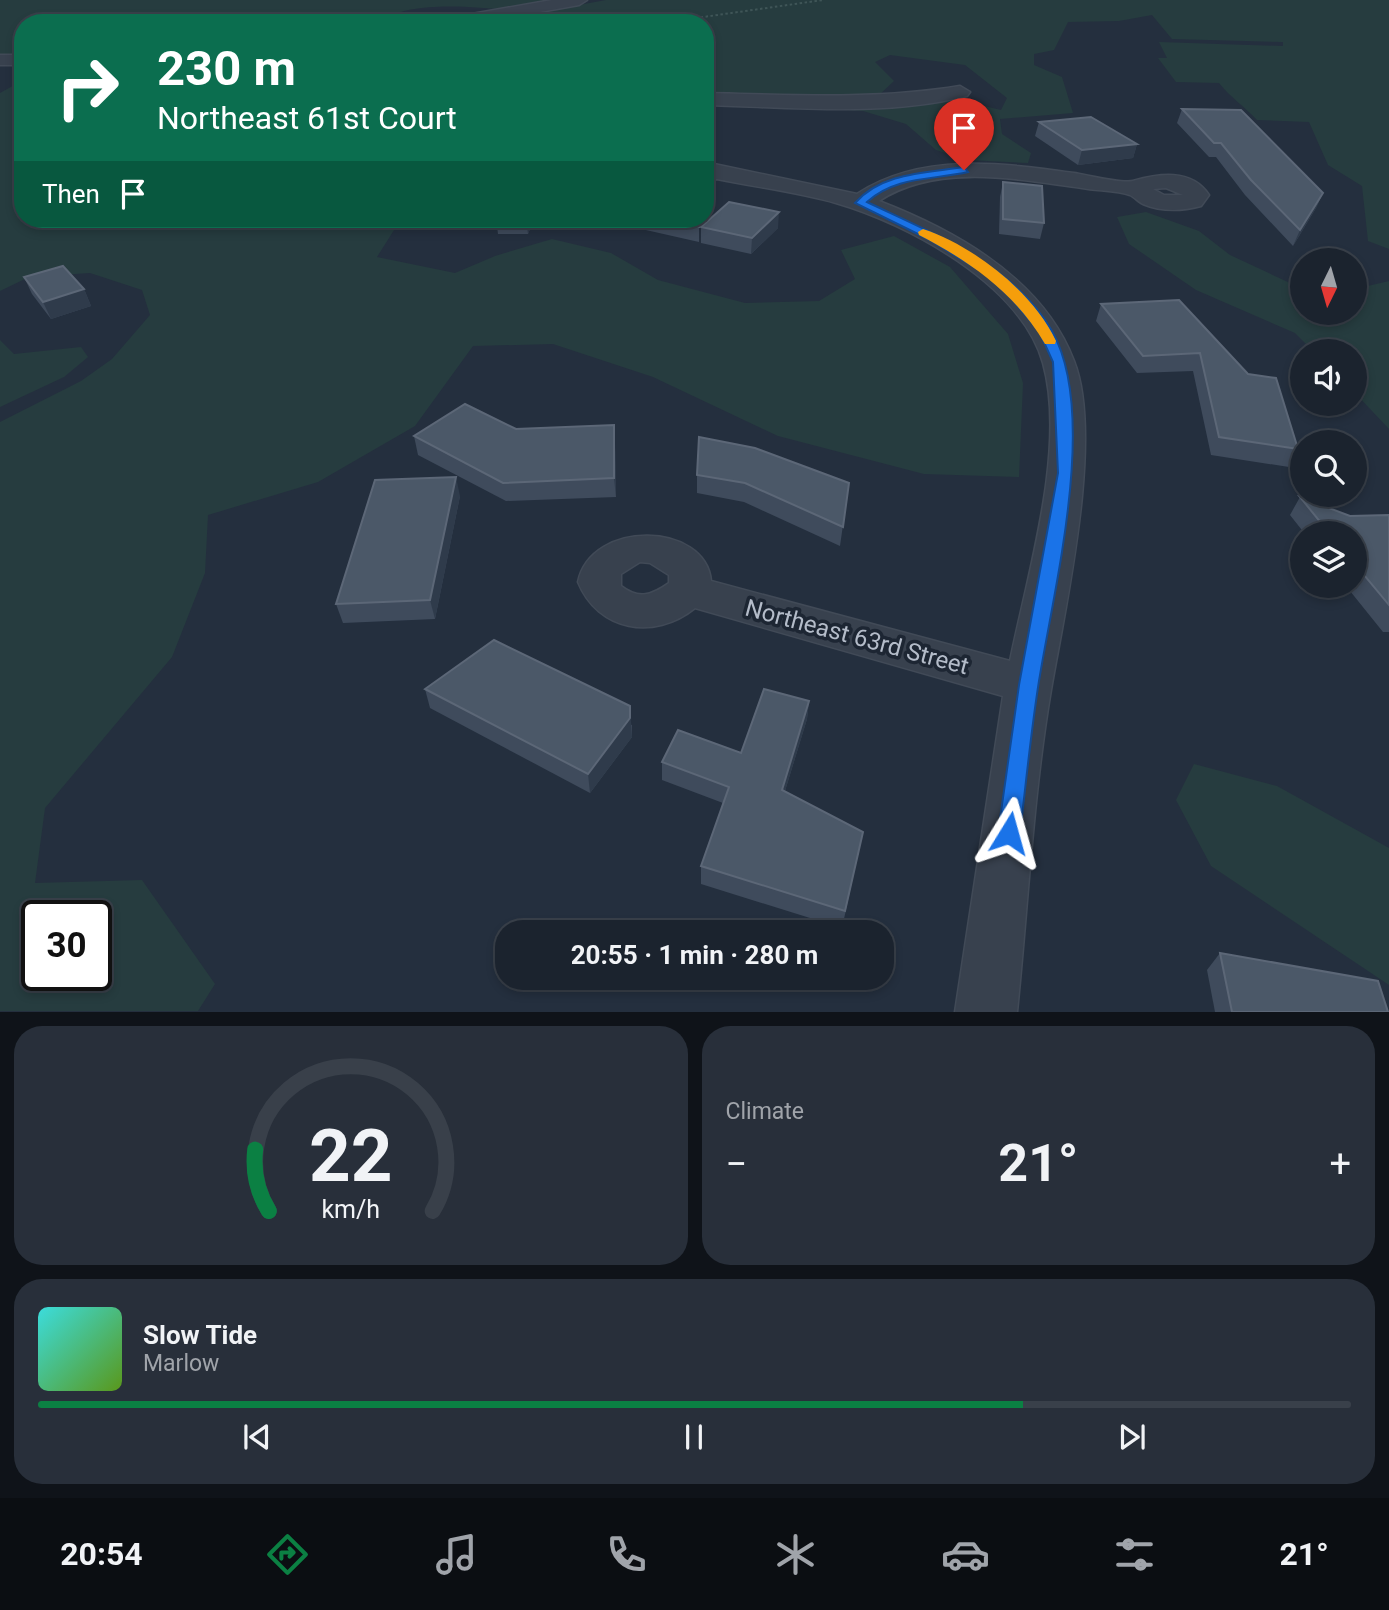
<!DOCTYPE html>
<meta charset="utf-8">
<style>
:root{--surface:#1b232e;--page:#282f3a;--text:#f1f3f6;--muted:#a0a4aa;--line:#39404a;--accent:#0b8043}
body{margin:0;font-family:Roboto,sans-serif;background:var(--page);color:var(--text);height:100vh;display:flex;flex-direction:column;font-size:26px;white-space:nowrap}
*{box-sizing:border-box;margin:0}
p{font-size:23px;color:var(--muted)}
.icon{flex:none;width:38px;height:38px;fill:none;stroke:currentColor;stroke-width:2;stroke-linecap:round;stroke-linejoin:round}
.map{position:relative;height:1012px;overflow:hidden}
.panel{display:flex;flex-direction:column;gap:14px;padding:14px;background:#0f1319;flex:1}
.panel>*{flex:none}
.hud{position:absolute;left:14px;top:14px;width:700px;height:214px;border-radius:28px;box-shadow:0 4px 10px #0003,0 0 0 2px var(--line);background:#0b6e4f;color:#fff;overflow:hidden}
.needle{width:46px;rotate:185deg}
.tools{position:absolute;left:1290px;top:248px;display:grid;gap:14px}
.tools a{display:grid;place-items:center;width:77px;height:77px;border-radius:50%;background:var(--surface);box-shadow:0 4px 10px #0003,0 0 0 2px var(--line);font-size:35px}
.speed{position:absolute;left:21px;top:900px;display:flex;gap:14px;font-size:35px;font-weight:700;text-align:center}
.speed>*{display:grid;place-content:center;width:91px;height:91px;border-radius:50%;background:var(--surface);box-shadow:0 4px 10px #0003,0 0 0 2px var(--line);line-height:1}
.speed .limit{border:4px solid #111;border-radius:10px;background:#fff;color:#111}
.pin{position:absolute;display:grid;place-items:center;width:60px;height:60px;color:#fff;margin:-72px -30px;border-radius:50% 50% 50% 0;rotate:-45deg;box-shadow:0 0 7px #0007}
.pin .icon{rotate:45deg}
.me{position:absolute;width:77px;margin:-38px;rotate:8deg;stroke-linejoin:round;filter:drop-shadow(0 0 5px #0008)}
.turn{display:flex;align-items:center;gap:24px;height:147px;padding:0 28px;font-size:32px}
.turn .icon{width:91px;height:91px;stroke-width:2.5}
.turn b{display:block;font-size:49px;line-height:60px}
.then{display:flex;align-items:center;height:66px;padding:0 28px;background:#0003;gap:14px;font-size:26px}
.big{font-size:52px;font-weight:700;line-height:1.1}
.panel .tile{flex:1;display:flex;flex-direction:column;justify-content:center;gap:10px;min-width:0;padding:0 24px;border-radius:28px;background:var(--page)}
.panel .dial{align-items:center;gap:0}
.dial svg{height:182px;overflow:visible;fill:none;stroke:var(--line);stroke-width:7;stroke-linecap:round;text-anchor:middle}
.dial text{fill:var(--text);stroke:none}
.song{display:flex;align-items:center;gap:21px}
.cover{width:84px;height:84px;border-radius:10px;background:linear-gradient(135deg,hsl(180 70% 55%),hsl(90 70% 35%))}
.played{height:7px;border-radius:4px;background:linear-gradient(90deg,var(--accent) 75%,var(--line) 75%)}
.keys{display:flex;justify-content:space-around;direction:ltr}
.heat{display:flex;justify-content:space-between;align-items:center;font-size:38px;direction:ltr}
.panel .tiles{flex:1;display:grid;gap:14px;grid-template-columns:1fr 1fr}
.tile:last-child{grid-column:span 2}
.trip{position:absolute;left:495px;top:920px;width:399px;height:70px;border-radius:28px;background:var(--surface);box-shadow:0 4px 10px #0003,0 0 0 2px var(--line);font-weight:700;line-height:70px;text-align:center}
.menu{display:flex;height:112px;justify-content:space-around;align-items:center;background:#0b0e12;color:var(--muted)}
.menu .icon{width:49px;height:49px}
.menu .current{color:var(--accent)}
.menu b{font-size:32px;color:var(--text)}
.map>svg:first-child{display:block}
.green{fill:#263c3f;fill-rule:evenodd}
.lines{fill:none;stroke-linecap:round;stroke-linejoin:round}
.minor-casing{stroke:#414a57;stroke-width:3}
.path{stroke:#3f5557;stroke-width:2;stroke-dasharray:2.5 2.5;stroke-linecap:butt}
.minor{fill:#38414e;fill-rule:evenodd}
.wall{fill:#3f4b5c}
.shaded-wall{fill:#2f3b4b}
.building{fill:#4b5868;stroke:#5c6777;stroke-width:2}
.route{fill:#1a73e8;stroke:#114b97;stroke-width:2}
.slow{fill:#f59e0b}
.labels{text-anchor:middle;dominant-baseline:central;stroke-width:7;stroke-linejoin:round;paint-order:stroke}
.street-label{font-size:24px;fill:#b4bcc9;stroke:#1d2633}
</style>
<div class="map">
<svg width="1389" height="1012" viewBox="0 0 1389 1012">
<rect width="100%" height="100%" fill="#242f3e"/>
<g class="green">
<path d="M0,0H563C547,3 526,11 509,10C467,7 411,0 376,23H23V55L0,56Z"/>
<path d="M606,0H1389V249L1368,241L1362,186L1328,165L1309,122L1257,120C1244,106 1231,98 1219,83L1176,82L1158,58H1167L1159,42L1283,46V42L1172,39L1152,15L1119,21L1068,22L1054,50L1034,54V65L1062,77L1073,113L1000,119L1002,134L1031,153L1028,163L967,160L936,150L906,124L863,111L705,101V23H480ZM890,55L965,65L1007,98L1001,110L963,101L877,97L894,81L875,62Z"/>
<path d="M18,83H23V219H63L56,227H123L183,219H401L377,257L455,273L495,256L552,239L611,253L658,280L745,303L819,301L855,279L841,250L894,236L950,267L1008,334L1023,383L1019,477L924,474L778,436L653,377L553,344L473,346L415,426L318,482L208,515L205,573L172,657L45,808L35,883L142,880L215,984L198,1011H0V422L81,381L112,359L150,315L142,290L90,273L29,277L0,291V93ZM37,915H96V975H37Z"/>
<polygon points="1146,212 1199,231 1230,255 1290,283 1302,284 1302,313 1354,313 1355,289 1389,281 1389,429 1355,393 1354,352 1314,352 1295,333 1196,290 1129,244 1117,217"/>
<polygon points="0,340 14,354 81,347 88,357 64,377 0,407"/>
<polygon points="1194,764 1277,786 1389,848 1389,985 1211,866 1176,800"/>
</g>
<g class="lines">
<defs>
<g id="minor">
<polygon points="552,0 587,0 579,5 478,23 441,23 449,18"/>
<rect x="0" y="55" width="23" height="10"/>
<path d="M960,86L970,92L967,96C883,117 791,107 705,105V93C790,95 876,100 960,86Z"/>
<path d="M714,164L857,194C921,152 1002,163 1074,173C1087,175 1122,184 1133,181C1158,174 1191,168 1209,195L1201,206C1182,211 1162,212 1143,204C1139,202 1134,197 1130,195C1116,190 1097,191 1082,188C1018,179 936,163 879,201C957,231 1043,279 1074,361C1104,437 1065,608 1051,690C1033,796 1028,905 1017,1012H955L1003,696L695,608C654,641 598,631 578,582C591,519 706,522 711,581L1010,661C1027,576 1067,448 1043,363C1021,285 909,224 836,203C797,192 756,187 717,179L705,182V166ZM1166,188L1183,195H1164L1153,189ZM640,562L650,563L669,575V583C652,595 639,600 621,586V574Z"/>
</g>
</defs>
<use href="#minor" class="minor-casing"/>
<polyline class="path" points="661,23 823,0"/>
<use href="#minor" class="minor"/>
</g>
<g class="wall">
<polygon points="1182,109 1323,193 1316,208 1293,246 1245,195 1216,157 1209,157 1177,123"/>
<polygon points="1039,122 1137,144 1133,158 1078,165 1035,136"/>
<polygon points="1003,182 1044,223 1040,239 999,234 1000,197"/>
<polygon points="496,219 534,219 528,234 498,234"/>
<polygon points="597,219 697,219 699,227 699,242"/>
<polygon points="701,227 778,228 751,254 701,243"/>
<polygon points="24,277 84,289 91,306 51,319 32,294"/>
<polygon points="1179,300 1298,449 1289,467 1211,455 1193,371 1137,373 1096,321 1101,304"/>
<polygon points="516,429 615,443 616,497 506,501 418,455 414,436"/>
<polygon points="697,475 849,483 840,546 744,502 697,493"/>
<polygon points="460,496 435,619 343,623 336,604"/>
<polygon points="1300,497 1350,516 1389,515 1389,632 1383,632 1346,586 1354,586 1354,534 1305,534 1290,515"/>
<polygon points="425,689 632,725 632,737 590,793 430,708"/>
<polygon points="809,701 807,719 785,791 863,832 842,928 701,884 701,866 723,803 662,780 662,762 741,753"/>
<polygon points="1220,953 1388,1012 1215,1012 1207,970"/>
</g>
<g class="shaded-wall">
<polygon points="1137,144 1133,158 1078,165 1082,150"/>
<polygon points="1323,193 1316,208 1293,246 1300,230"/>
<polygon points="779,212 778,228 751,254 752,238"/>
<polygon points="526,219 534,219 528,234"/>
<polygon points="84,289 91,306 51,319 43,302"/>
<polygon points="614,425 615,443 616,497 614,478"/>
<polygon points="456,477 460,496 435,619 430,600"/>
<polygon points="809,701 807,719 780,807 782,790"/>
<polygon points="630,706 632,737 590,793 588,774"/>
</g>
<g class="building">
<polygon points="1182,109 1241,110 1323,193 1300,230 1251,180 1221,143 1214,143"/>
<polygon points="1091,117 1137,144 1082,150 1039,122"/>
<polygon points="1003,182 1042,186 1044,223 1003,219"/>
<polygon points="729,202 779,212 752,238 701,227"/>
<polygon points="664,219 697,219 699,227"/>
<polygon points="63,266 84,289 43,302 24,277"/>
<polygon points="1179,300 1248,374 1276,378 1298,449 1219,437 1200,353 1143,356 1101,304"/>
<polygon points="465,404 516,429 614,425 614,478 503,483 414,436"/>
<polygon points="699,437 755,448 849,483 843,527 745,483 697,475"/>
<polygon points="456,477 430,600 336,604 375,480"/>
<polygon points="1300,497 1350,516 1389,515 1389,605 1354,563 1354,534 1330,534"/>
<polygon points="494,640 630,706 630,718 588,774 425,689"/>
<polygon points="764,689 809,701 782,790 863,832 845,911 701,866 729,787 662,762 678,730 741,753"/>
<polygon points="1220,953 1378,981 1388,1012 1232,1012"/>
</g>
<path class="route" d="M964,167L968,172C933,180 895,176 867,202C932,233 1014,265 1052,331C1099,414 1054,588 1039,681C1031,731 1026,783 1020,833L1017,840L1009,843L1001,840L998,833L1019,685L1058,473L1053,362L1039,331L1011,298L984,273L930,240L855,203C882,172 927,173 964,167Z"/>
<path class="slow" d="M923,229C974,246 1033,292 1056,341L1055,344H1045C1015,293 971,262 919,235L918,232Z"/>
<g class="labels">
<g class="street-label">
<text transform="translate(857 637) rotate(15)">Northeast 63rd Street</text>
</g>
</g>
</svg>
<div class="tools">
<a><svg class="needle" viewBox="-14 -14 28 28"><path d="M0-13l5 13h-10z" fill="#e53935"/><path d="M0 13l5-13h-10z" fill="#a0a4aa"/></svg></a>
<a><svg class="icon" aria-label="sound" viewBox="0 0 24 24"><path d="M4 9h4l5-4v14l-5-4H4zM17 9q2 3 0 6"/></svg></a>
<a><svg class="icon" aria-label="search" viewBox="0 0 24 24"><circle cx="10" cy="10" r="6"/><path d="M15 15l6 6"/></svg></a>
<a><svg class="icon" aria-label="layers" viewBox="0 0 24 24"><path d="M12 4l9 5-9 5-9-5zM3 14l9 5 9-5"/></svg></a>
</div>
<div class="speed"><div class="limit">30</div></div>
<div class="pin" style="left:964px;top:170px;background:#d93025"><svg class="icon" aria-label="arrive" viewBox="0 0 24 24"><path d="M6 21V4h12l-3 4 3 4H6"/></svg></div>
<svg class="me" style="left:1009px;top:833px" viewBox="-20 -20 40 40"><path d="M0-17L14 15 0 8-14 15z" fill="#1a73e8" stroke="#fff" stroke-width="4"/></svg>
<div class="trip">20:55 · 1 min · 280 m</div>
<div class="hud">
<div class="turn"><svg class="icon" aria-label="right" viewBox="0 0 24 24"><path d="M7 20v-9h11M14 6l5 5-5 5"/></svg><div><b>230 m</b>Northeast 61st Court</div></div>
<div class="then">Then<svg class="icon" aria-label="arrive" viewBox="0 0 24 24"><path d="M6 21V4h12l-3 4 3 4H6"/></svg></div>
</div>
</div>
<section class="panel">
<div class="tiles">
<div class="tile dial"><svg viewBox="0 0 100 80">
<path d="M14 69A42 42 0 1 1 86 69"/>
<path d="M14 69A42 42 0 0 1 8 42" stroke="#0b8043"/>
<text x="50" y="56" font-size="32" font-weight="700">22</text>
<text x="50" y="72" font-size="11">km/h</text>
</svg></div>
<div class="tile"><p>Climate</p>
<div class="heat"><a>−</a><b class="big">21°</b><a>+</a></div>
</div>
<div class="tile">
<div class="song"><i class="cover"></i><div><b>Slow Tide</b><p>Marlow</p></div></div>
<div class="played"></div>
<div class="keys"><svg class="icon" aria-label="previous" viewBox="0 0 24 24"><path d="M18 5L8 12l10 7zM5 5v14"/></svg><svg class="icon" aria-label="pause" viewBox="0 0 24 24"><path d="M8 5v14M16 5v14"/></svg><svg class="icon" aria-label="next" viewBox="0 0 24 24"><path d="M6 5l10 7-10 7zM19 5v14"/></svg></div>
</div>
</div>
</section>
<nav class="menu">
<b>20:54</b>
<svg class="icon current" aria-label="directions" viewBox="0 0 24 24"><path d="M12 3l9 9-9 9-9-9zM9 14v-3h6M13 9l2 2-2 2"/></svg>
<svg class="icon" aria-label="music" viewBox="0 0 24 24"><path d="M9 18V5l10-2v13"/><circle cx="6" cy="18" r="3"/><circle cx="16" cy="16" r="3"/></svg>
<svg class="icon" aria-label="phone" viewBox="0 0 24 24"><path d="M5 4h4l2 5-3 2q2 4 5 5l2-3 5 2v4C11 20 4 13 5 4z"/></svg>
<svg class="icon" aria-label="climate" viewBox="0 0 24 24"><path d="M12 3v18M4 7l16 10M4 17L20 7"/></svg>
<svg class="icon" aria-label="car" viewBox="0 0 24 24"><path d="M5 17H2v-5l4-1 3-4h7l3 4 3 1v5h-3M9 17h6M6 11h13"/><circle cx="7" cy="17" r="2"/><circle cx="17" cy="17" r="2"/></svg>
<svg class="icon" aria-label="filters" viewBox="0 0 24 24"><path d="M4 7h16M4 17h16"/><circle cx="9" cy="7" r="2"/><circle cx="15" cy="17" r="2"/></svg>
<b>21°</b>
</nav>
